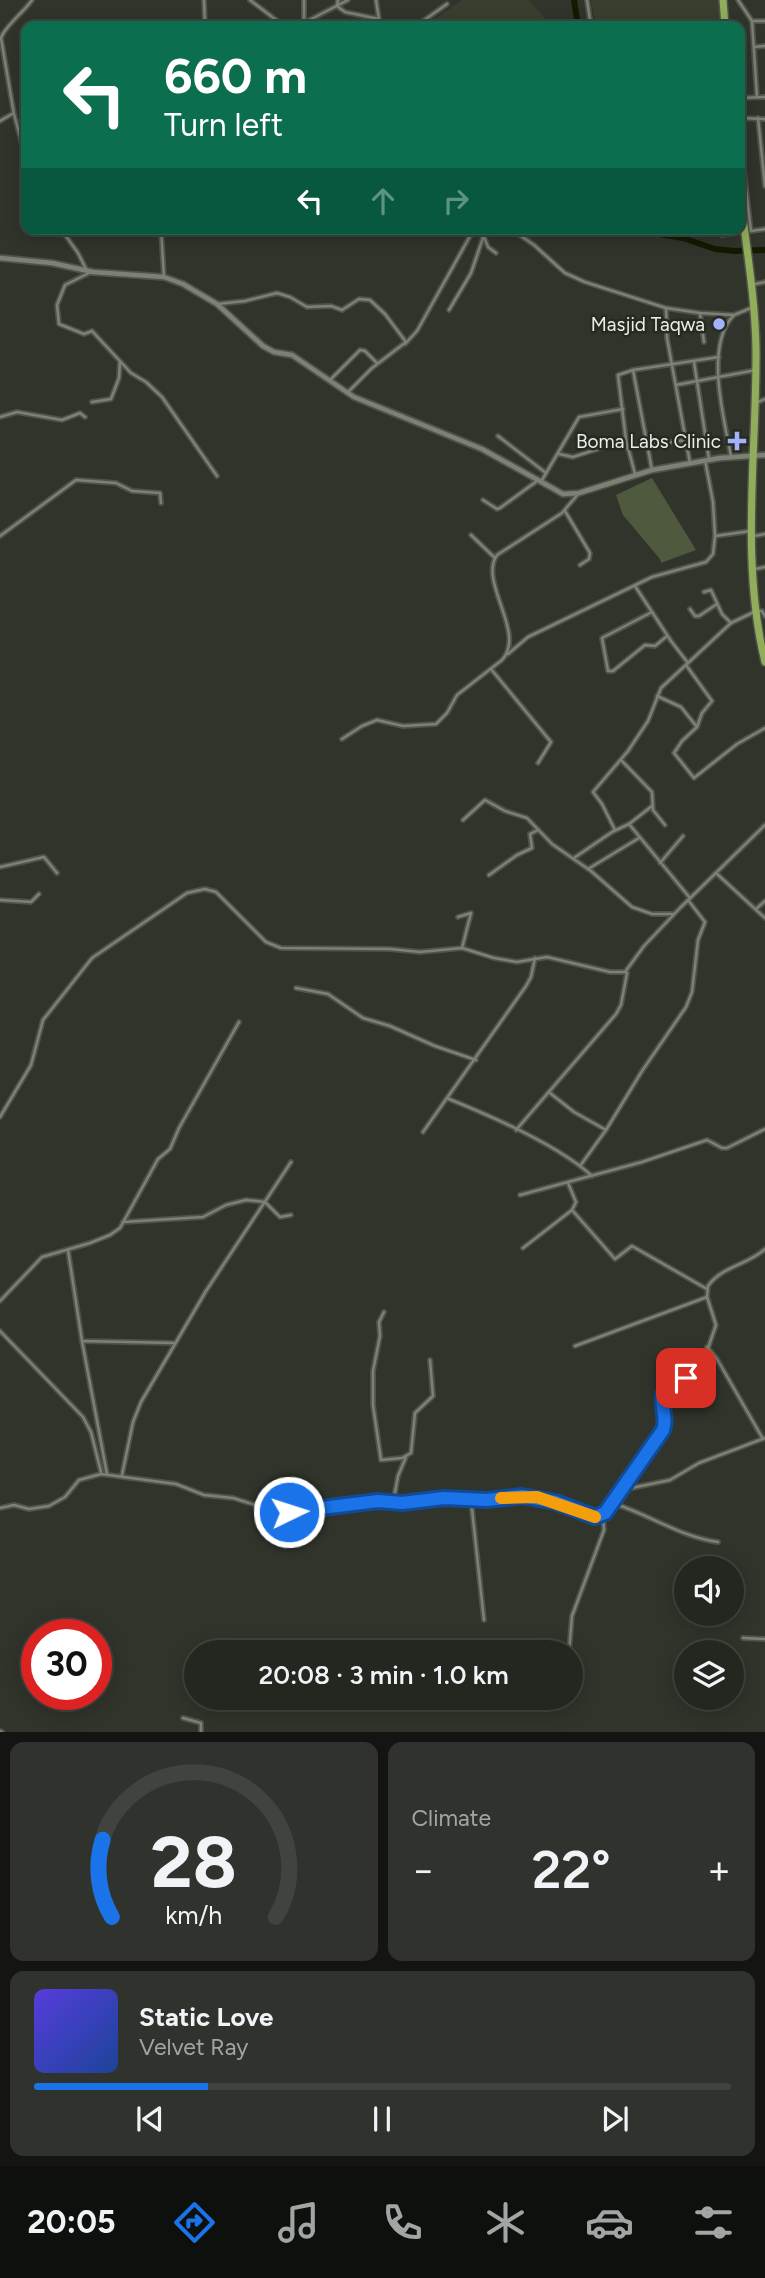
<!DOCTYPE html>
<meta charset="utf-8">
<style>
:root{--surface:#242720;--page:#30332d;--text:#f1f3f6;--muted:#a3a5a5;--line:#41443e;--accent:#1a73e8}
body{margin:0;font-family:Figtree,sans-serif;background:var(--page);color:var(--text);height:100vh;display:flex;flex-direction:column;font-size:26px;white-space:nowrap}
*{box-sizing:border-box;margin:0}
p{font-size:23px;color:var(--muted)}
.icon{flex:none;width:38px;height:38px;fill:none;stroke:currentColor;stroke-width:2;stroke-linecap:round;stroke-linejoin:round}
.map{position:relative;height:1732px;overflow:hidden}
.drawer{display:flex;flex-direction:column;gap:10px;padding:10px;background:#141512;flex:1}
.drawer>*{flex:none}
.guide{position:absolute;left:21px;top:21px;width:724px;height:214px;border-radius:14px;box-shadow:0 4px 18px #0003,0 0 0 2px var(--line);background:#0b6e4f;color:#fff;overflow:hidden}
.tools{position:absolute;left:674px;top:1556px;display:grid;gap:14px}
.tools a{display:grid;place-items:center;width:70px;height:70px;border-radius:50%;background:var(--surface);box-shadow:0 4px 18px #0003,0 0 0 2px var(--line);font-size:35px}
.speed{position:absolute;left:21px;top:1619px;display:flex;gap:14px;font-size:35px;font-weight:700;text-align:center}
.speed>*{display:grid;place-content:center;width:91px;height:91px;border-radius:50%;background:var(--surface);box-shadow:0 4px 18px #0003,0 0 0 2px var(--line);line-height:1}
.speed .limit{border:10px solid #d22;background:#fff;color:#111}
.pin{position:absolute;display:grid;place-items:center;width:60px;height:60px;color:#fff;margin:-30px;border-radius:14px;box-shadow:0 4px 10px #0006}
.me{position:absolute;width:77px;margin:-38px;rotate:86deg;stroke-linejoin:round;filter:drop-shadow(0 0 5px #0008)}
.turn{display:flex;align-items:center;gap:24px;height:147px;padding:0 28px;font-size:32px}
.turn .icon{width:91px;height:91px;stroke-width:2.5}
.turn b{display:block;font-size:49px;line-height:60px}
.lanes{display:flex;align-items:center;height:66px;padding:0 28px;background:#0003;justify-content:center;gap:35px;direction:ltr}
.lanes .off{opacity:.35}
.big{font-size:52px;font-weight:600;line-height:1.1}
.drawer .card{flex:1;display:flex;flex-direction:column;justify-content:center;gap:10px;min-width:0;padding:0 24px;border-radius:14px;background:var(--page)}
.drawer .dial{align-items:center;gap:0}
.dial svg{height:182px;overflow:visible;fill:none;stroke:var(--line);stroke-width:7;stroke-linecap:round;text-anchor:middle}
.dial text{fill:var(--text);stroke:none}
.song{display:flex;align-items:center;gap:21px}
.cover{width:84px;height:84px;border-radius:10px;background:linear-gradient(135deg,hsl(250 70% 55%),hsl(220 70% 35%))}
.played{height:7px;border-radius:4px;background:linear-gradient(90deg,var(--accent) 25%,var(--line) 25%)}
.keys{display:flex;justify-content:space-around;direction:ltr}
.heat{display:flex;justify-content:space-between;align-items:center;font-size:38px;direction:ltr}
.drawer .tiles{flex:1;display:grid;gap:10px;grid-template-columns:1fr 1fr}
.card:last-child{grid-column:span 2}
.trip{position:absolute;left:184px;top:1640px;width:399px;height:70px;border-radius:35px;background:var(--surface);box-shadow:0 4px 18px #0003,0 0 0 2px var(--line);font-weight:600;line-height:70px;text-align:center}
.tab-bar{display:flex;height:112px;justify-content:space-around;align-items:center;background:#0e100d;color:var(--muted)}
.tab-bar .icon{width:49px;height:49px}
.tab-bar .on{color:var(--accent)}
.tab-bar b{font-size:32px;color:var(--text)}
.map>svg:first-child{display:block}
.built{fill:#393f2f}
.green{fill:#4f593e}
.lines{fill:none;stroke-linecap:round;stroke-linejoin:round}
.river{stroke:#121b00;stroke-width:6}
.minor-casing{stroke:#4f534a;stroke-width:6}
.tertiary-casing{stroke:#4f534a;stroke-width:8}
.trunk-casing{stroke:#4f534a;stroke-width:10}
.minor{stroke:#7c8075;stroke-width:2.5}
.tertiary{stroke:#7c8075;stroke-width:4.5}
.trunk{stroke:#91ac5a;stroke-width:7}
.route-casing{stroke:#114b97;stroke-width:18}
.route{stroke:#1a73e8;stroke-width:12}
.slow{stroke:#f59e0b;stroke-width:12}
.poi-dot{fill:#a3b2fd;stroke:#272a21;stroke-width:2.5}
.labels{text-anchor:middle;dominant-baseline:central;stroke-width:5;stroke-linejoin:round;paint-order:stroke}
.poi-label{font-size:19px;fill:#ebeee8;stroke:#272a21;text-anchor:end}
</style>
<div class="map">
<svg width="765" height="1732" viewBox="0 0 765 1732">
<rect width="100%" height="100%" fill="#30342b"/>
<g class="built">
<polygon points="462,0 529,0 552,26 425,26"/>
<polygon points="591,0 720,0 722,26 596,26"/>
</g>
<polygon class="green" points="652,478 696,550 661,563 660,559 623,515 616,495"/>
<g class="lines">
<g class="river">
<polyline points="574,0 578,26"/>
<polyline points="651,229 659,234 683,238 715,249 735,251 765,250"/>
</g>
<defs>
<g id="minor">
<polyline points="204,0 205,26"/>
<polyline points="250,0 284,26"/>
<polyline points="304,0 304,23"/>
<polyline points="338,0 337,6 345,12 379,19"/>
<polyline points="376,0 380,26"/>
<polyline points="587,0 591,26"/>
<polyline points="738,0 752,21 765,21"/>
<polyline points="752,21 757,97"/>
<polyline points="298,26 348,0"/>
<polyline points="416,26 447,4"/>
<polyline points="754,47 765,46"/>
<polyline points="740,98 765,97"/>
<polyline points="740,118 765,119"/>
<polyline points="758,118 765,186"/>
<polyline points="0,121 12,114"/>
<polyline points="740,138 751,231"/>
<path d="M26,159L14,114L1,38C5,26 24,12 32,0"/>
<polyline points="61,229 78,253 87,271"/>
<polyline points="161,229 164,277"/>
<polyline points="511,229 534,245 565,273 585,282 666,308 700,313 734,315 751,308"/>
<polyline points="715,229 722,235 744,231"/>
<polyline points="751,231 765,229"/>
<polyline points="484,237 488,247 496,253"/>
<polyline points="91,272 65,285 57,305 59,324 84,334 92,331 131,373 146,382 162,397 217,476"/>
<polyline points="755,284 765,282"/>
<polyline points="217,304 245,301 277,293 290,297 307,307 331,306 342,310 359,299 370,300 385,314 406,342 372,368 347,393"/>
<polyline points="666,308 667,338 690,463"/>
<polyline points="449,310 471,273 486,229"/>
<polyline points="700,313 704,342"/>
<polyline points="405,344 417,331 474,229"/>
<polyline points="694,362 709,459"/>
<polyline points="633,370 652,470"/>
<polyline points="330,380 360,350 365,351 377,363"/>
<polyline points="676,385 756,370"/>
<polyline points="92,402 111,399 119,378 120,362"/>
<polyline points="758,402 765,399"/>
<polyline points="0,417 17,412 62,420 80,413 85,417"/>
<polyline points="498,436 546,473"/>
<polyline points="627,448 686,440"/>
<polyline points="559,454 573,457 626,440"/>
<path d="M731,456C724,419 704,345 734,315"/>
<polyline points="705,460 713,502 715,536"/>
<polyline points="635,474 626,440 618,375 633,370 719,357"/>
<polyline points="542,480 579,417 623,409"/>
<polyline points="483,500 497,509 500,508 537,481"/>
<polyline points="565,511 590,553 589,559 580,565"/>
<polyline points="471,535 495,558"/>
<polyline points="0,536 76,480 116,483 132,491 160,493 161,503"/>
<polyline points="754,536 765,534"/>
<polyline points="755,569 765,567"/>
<polyline points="635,586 671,641 688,663"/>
<polyline points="704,592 711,590 722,614 731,623"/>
<polyline points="690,609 695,616 699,616 717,604"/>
<polyline points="652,612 602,638 608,671 613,671 645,645 655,646 667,636"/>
<polyline points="508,654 528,637 652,577 706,562 713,554 715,536 751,531"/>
<polyline points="686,665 712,701 702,713 697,727 682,741 674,753 694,778 737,744 765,728"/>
<polyline points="491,669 551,742 538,763"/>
<polyline points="657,696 681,707 697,727"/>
<path d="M342,739L362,726L377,720L403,726L436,724L447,713L457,695L502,660C527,633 478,582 497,555L562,513L579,493"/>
<polyline points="621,760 652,792 653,810 665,825"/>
<polyline points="463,820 485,800 505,811 527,818 552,844 591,871 632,907 652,914 674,914"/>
<polyline points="629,824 690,898"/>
<polyline points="615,830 602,804 593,792 628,751 648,721 661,688 731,623 756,611 762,611 765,616"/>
<polyline points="574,858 612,832 629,824 652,806"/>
<polyline points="660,863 683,836"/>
<polyline points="0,867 44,857 57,873"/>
<polyline points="588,869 639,838"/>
<polyline points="716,873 765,918"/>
<polyline points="489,875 517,855 532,848 530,834 538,830"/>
<polyline points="0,900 31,902 39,894"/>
<polyline points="756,909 765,901"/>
<polyline points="458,917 471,913 462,948"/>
<polyline points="296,988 328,994 363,1018 390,1026 435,1046 476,1060"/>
<polyline points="550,1093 574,1112 606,1130 580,1166"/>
<path d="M449,1099C491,1116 558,1145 592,1176"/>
<polyline points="0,1117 31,1065 43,1020 92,958 187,893 205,889 216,892 266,942 281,948 390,949 420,952 462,948 494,958 517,962 547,957 610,972 625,972 644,946 680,908 765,825"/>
<polyline points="516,1130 616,1014 621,1005 627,973"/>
<polyline points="606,1130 642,1071 686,1007 692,992 698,940 705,922 688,900"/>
<polyline points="423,1132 526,986 531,977 535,958"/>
<polyline points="568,1183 576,1202 572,1210 615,1259 632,1246 707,1289"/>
<polyline points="520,1195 642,1162 707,1140 722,1148 727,1148 765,1129"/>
<polyline points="123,1222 203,1217 226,1205 246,1200 265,1202 280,1217 291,1215"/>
<polyline points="523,1248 572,1210"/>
<polyline points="68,1250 82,1341 174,1343"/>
<polyline points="0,1301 42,1257 90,1243 110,1235 120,1228 158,1159 170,1149 179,1128 239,1022"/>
<polyline points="384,1312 379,1322 380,1336 373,1371 373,1405 381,1460 402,1458 411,1453 415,1413 433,1396 430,1360"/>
<polyline points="0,1331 83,1417 91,1432 101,1472"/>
<polyline points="82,1341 107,1474"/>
<polyline points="575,1346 707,1297"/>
<polyline points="707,1347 717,1359 763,1439"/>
<polyline points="122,1475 133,1422 141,1402 206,1291 291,1162"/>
<polyline points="622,1490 670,1480 699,1463 765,1438"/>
<polyline points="471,1500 484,1620"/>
<polyline points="393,1503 398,1476 406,1457"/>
<path d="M612,1503C649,1514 680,1537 718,1542"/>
<path d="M0,1508L14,1505L29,1509L49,1506L65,1497L79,1480L101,1474L176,1484L204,1495L233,1498L265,1508L289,1512L378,1501L402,1503L444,1498L487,1500L522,1496L556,1502L595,1517L605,1513L662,1430C668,1417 660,1407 663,1395L691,1374L705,1357L716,1325L707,1297L708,1286C722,1266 748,1265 765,1249"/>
<polyline points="743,1638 765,1639"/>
<polyline points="569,1652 572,1616 604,1530 603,1516"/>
<polyline points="183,1718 201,1723 201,1732"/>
<polyline points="0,1731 2,1732"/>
</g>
<polyline id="tertiary" points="0,258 52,263 93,272 164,277 183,284 217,304 263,346 274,352 292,355 354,397 482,449 563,494 579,493 652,470 720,458 765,455"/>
<g id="trunk">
<polyline points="723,0 725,26"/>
<path d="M740,194C746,246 755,296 756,348C757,453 740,559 765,662"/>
</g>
</defs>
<use href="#minor" class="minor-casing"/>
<use href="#tertiary" class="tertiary-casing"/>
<use href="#trunk" class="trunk-casing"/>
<use href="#minor" class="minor"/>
<use href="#tertiary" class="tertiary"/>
<use href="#trunk" class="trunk"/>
</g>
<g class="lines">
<defs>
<path id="route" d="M289,1512L378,1501L402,1503L444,1498L487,1500L522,1496L556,1502L595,1517L605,1513L663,1430C668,1417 660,1407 663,1395L686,1378"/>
</defs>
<use href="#route" class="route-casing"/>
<use href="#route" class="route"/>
<polyline class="slow" points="501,1498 537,1497 595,1517"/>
</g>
<g class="poi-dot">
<circle cx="719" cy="324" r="7"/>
<path d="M733.5 430.5h7v7h7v7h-7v7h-7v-7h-7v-7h7z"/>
</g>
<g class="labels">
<g class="poi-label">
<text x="705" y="324">Masjid Taqwa</text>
<text x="721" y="441">Boma Labs Clinic</text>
</g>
</g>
</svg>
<div class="tools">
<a><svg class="icon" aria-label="sound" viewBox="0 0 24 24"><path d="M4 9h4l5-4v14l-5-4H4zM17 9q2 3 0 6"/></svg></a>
<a><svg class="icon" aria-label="layers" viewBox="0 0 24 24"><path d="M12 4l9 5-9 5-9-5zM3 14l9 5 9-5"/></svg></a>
</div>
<div class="speed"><div class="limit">30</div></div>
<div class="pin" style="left:686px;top:1378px;background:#d93025"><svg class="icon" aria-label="arrive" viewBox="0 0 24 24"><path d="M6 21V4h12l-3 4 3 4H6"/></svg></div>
<svg class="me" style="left:289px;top:1512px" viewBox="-20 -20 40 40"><circle r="17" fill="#1a73e8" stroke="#fff" stroke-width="3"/><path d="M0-11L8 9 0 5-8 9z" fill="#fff"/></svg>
<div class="trip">20:08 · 3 min · 1.0 km</div>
<div class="guide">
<div class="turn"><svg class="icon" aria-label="left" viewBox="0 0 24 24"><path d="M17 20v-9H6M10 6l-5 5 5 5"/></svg><div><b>660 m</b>Turn left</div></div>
<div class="lanes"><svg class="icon" aria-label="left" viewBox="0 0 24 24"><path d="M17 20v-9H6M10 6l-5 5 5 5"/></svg><svg class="icon off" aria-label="ahead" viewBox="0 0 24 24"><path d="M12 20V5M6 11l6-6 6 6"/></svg><svg class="icon off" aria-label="right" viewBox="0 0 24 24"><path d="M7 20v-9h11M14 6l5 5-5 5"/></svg></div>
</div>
</div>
<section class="drawer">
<div class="tiles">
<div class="card dial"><svg viewBox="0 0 100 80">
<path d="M14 69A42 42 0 1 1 86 69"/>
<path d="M14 69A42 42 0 0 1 10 35" stroke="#1a73e8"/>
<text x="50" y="56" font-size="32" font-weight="700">28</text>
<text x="50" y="72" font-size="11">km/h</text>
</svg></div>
<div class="card"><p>Climate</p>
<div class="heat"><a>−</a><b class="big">22°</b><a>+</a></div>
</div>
<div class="card">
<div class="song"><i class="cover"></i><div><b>Static Love</b><p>Velvet Ray</p></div></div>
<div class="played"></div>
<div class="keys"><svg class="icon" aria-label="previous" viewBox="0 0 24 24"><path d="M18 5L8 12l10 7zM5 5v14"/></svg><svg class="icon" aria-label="pause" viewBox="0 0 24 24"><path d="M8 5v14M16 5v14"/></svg><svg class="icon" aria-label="next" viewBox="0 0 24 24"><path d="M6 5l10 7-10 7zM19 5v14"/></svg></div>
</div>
</div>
</section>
<nav class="tab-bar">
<b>20:05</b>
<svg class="icon on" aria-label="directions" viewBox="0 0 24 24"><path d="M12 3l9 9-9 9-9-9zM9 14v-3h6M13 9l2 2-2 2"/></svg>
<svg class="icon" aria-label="music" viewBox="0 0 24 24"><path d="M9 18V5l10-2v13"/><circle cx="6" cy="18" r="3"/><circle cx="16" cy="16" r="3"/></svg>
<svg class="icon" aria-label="phone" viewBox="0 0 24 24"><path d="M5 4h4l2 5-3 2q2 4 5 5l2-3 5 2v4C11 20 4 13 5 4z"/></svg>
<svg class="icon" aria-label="climate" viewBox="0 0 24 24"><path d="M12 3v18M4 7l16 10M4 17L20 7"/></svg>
<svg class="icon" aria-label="car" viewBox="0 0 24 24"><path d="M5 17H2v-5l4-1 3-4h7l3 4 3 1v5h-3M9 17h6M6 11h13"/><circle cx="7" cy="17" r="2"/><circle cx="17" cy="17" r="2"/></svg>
<svg class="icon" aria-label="filters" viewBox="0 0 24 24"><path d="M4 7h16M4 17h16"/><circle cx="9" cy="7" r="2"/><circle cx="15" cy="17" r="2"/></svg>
</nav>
